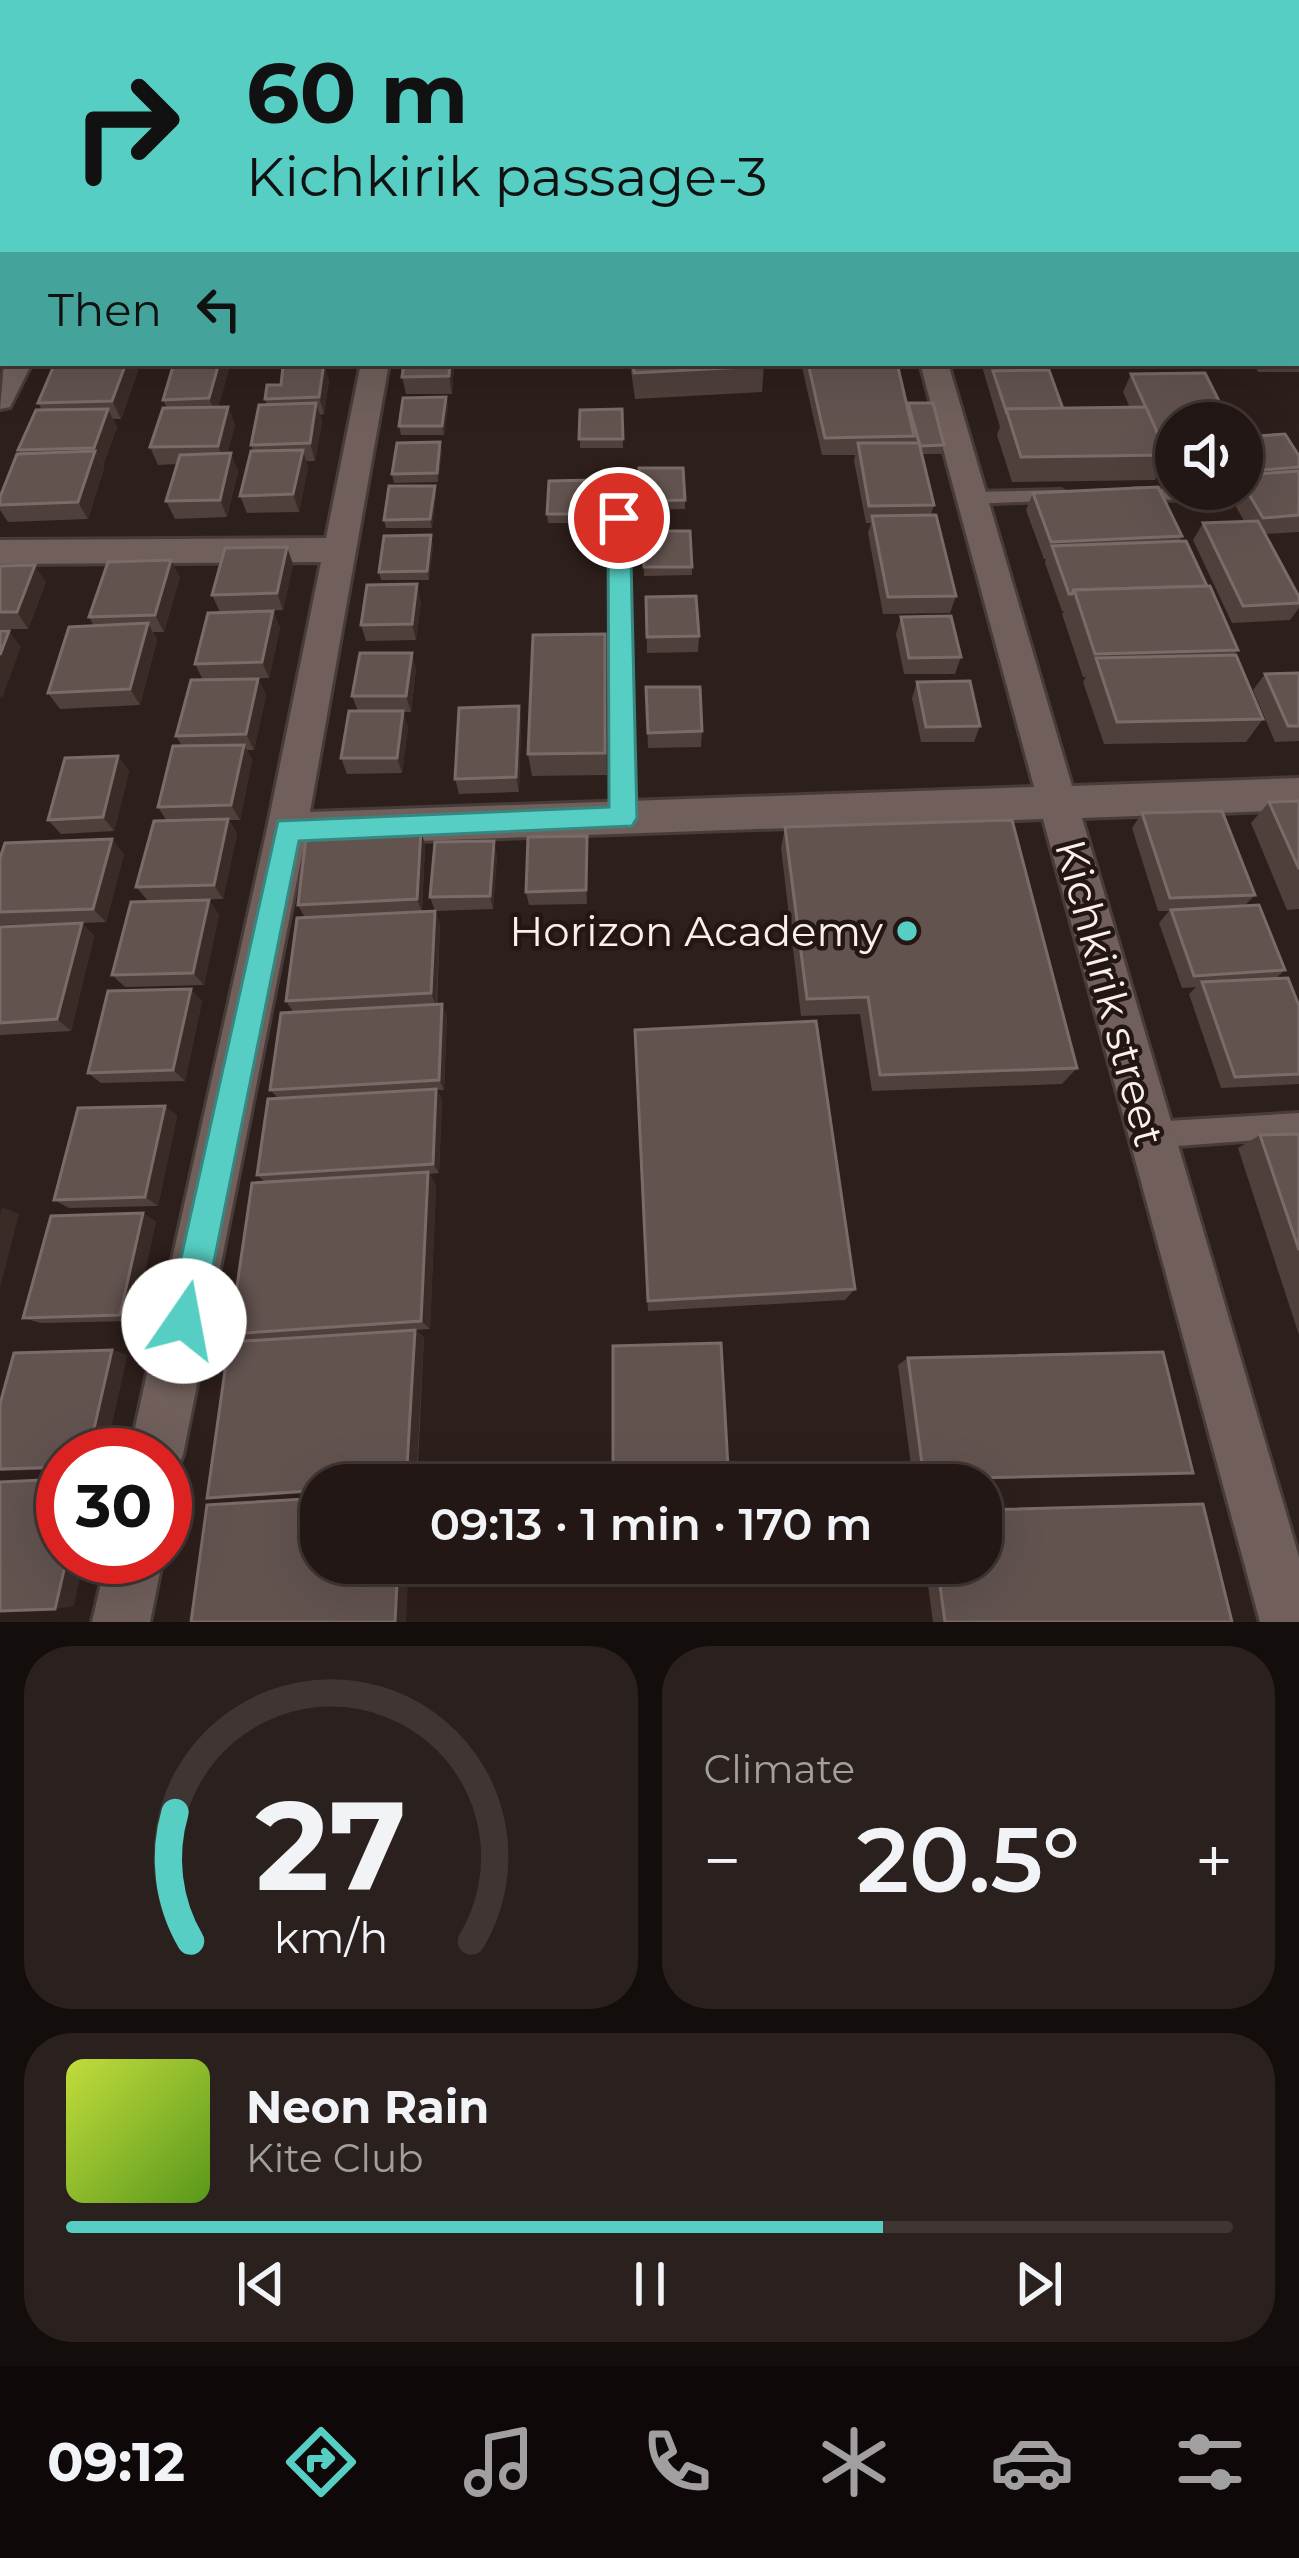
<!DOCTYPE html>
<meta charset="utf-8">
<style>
:root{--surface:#221714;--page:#2a201d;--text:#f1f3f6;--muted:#a29fa0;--line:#3f3634;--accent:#56cec3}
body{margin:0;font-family:Montserrat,sans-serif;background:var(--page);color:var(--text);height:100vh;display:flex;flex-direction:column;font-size:45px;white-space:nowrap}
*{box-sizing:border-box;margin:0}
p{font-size:39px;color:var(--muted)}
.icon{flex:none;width:66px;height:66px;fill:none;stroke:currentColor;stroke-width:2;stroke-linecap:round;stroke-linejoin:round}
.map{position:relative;height:1622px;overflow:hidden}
.drawer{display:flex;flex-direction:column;gap:24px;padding:24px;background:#130d0b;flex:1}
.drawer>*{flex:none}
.hud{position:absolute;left:0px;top:0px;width:1299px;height:366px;box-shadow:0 12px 48px #0002,0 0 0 3px var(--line);background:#56cec3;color:#111;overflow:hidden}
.controls{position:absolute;left:1155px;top:402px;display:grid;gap:24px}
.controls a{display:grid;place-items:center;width:108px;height:108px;border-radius:50%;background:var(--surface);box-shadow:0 12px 48px #0002,0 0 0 3px var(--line);font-size:60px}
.speed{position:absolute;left:36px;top:1428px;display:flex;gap:24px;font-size:60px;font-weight:700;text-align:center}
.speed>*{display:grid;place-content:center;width:156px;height:156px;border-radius:50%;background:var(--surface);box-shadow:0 12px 48px #0002,0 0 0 3px var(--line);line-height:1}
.speed .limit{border:18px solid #d22;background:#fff;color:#111}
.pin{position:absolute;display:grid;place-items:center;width:102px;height:102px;color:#fff;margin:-51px;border:6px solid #fff;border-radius:50%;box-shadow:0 3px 12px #0007}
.me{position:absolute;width:132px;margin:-66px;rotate:12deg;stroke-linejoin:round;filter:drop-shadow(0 0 9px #0008)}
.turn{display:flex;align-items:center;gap:42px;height:252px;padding:0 48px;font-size:54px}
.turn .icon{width:156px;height:156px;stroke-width:2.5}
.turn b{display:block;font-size:84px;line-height:102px}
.then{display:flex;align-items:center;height:114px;padding:0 48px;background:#0003;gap:24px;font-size:45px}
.big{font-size:90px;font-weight:600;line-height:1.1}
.drawer .card{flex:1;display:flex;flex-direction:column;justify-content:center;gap:18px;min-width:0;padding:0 42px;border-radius:48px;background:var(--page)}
.drawer .dial{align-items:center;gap:0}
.dial svg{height:312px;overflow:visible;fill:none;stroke:var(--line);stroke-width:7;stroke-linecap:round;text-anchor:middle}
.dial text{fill:var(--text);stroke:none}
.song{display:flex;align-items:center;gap:36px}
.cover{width:144px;height:144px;border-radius:18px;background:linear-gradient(135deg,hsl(70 70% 55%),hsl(90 70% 35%))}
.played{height:12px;border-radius:6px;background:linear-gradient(90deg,var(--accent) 70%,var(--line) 70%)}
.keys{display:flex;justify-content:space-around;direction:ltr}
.heat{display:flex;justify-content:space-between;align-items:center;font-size:66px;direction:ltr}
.drawer .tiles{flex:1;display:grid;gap:24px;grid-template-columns:1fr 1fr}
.card:last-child{grid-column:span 2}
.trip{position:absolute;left:300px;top:1464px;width:702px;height:120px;border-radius:48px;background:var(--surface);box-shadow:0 12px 48px #0002,0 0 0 3px var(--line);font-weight:600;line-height:120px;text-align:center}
.menu{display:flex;height:192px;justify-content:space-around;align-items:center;background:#0e0908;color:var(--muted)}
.menu .icon{width:84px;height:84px}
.menu .current{color:var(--accent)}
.menu b{font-size:54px;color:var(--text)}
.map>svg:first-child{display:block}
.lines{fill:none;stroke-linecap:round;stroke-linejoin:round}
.lane-casing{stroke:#473c39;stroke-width:6}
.street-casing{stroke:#473c39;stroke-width:6}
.path{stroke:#847774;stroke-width:4.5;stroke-dasharray:6 3;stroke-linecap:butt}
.lane{fill:#705f5a;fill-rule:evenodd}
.street{fill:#705f5a;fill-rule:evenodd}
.wall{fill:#50403c}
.shaded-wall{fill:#3a2b27}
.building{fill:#62534f;stroke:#7a6b68;stroke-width:3}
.route{fill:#56cec3;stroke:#38867f;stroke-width:3}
.poi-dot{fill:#56cec3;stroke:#241612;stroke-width:4.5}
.labels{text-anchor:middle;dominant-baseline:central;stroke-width:9;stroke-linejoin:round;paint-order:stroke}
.poi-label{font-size:42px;fill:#f9efec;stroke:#241612;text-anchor:end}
.street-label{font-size:42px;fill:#f9efec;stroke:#241612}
</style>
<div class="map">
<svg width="1299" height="1622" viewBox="0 0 1299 1622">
<rect width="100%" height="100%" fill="#2d1f1b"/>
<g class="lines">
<defs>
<g id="lane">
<polygon points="519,0 529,0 528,3 518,3"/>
<polygon points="618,470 626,476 634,818 630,824 616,824 612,818 610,476"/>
<polygon points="1134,489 1214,489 1219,494 1211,500 1128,499 1125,495"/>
<polygon points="1061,490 1070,496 1067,500 971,504 962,498 971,492"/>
<polygon points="1299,1113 1299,1137 1150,1148 1141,1144 1137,1135 1141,1126 1150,1122"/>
</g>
<g id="street">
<polygon points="825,0 845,0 846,3 826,3"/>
<polygon points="1188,0 1208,0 1210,3 1190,3"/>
<polygon points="4,363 32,363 10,407 0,409"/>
<polygon points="361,363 389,363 310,812 1034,787 920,363 948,363 1072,786 1299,778 1299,810 1082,818 1299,1557 1299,1622 1260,1622 1043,819 304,845 183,1455 175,1474 165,1478 165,1455 129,1455 267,829 321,562 0,564 0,540 326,538"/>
<polygon points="107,1557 163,1557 150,1622 92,1622"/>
</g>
</defs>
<use href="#lane" class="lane-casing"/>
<use href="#street" class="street-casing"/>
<polyline class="path" points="50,0 54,3"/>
<use href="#lane" class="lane"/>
<use href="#street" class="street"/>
</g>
<g class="wall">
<polygon points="1203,0 1250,0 1248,3 1205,3"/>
<polygon points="1270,0 1299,0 1299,28 1296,28 1296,3 1272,3"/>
<polygon points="1296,66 1299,68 1299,128 1296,124"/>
<polygon points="1296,138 1299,139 1299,271 1296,271"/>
<polygon points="1296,288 1299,288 1299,372 1258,372 1253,363 1296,363"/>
<polygon points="174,363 218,407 228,407 235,425 227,453 238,471 227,517 175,519 166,501 178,464 158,465 150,447 167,408 163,400"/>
<polygon points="454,363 452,394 406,394 402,377"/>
<polygon points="630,363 764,363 762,392 635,399"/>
<polygon points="801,363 897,363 907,408 908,403 944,445 941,454 922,454 934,505 931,515 956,596 950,613 883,614 868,533 871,523 866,523 854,461 855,455 822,455"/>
<polygon points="981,363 1043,363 1044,370 1063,409 1130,408 1123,392 1131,374 1176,423 1176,452 1166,452 1167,455 1155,480 1012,482 997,435 1000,427"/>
<polygon points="1116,363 1176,363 1117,365"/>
<polygon points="140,365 121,419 113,419 117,427 103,466 104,468 88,519 8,522 0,510 0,497 21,454 18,450 42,410 38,403"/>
<polygon points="329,380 324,414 320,415 322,421 315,461 306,461 308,467 299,512 247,513 240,496 253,451 251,445 267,405 265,399"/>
<polygon points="446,397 448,406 444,435 401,435 399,426"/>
<polygon points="622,409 623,448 580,448 580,410"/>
<polygon points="1242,437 1299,456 1299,532 1265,534 1299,597 1299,608 1290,620 1232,623 1193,540 1203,523 1244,521 1228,492 1230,489 1228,489 1242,489"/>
<polygon points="442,451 438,482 394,483 392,474"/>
<polygon points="639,468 685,500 685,509 639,510"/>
<polygon points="594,480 594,523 548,523 547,514"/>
<polygon points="1033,493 1182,536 1179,542 1238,650 1234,655 1263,719 1246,742 1104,744 1083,682 1086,677 1083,677 1062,614 1064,611 1062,611 1045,563 1046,559 1044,559 1026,510"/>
<polygon points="436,494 432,528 386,528 384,520"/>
<polygon points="643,531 692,567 692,575 644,576"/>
<polygon points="433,544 429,580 381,580 379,572"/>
<polygon points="293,564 283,610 220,612 212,595"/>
<polygon points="0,566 46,582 28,629 0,629"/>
<polygon points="180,577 164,632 153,632 157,640 140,705 60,709 48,693 94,626 89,617"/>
<polygon points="646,597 699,636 698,652 647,653"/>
<polygon points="421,601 416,640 366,641 361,625"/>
<polygon points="273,611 280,628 269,678 203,680 195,664"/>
<polygon points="901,617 961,657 955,674 904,674 896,634"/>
<polygon points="605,634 607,775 532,776 528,754"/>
<polygon points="416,669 411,712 403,712 408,727 402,773 347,774 341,758 358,711 352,696"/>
<polygon points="1299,673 1299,741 1275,742 1253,690 1265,674"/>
<polygon points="258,679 266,695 254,750 247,750 252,760 240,820 229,820 237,834 223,899 148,901 136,887 167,821 158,807 182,746 176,736"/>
<polygon points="917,682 980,726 974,742 921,742 912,698"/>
<polygon points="646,687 702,731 701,747 648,748"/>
<polygon points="519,706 521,722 519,792 459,794 455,779"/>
<polygon points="118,756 129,771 114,831 61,834 48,820"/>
<polygon points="1299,801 1299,909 1287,910 1251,823 1269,802"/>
<polygon points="1142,813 1255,895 1244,906 1285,970 1275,979 1299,1006 1299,1084 1221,1088 1189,994 1196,987 1182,988 1159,923 1169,911 1158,911 1132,828"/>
<polygon points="785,827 1077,1068 1062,1084 872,1091 860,1014 801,1016 781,848"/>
<polygon points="587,836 587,904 529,905 526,892"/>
<polygon points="425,845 422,911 435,911 440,924 437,1005 447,1016 444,1090 437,1090 442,1100 439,1173 429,1174 436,1185 430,1329 353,1334 415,1330 424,1337 417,1485 321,1485 321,1492 226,1498 207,1498 246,1341 230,1334 265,1182 257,1175 278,1098 270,1090 294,1013 286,1001 305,918 298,905"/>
<polygon points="124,854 106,922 82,923 94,936 71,1031 0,1035 0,927 75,923 0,925 0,858"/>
<polygon points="497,855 493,909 435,911 430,897"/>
<polygon points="219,914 204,985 125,987 112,975"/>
<polygon points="202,1001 185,1081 101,1083 88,1073"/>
<polygon points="635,1030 855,1289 845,1300 648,1311"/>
<polygon points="165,1106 177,1116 158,1206 69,1208 54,1200"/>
<polygon points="1299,1134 1299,1335 1238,1148 1260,1135"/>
<polygon points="156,1221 134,1321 41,1323 23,1318"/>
<polygon points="112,1350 127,1355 105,1455 63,1455 63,1469 0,1471 0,1404"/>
<polygon points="908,1358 1193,1473 913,1481 898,1365"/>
<polygon points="925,1563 981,1563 1232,1622 933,1622"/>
</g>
<g class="shaded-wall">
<polygon points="3,148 3,194 0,200 0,153"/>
<polygon points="126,363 139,363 140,365 121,419 112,401"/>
<polygon points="219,363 231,363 216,416 209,398"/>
<polygon points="324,363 329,380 324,414 319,397"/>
<polygon points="450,363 454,363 452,394 449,376"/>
<polygon points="446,397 448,406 444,435 442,426"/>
<polygon points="316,403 322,421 315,461 310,443"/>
<polygon points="228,407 235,425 225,463 218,446"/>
<polygon points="108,409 117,427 103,466 94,448"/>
<polygon points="440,442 442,451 438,482 437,473"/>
<polygon points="303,450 308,467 299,512 293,494"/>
<polygon points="95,451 104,468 88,519 78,502"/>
<polygon points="231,453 238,471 227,517 220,500"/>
<polygon points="435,486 436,494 432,528 430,519"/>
<polygon points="431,535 433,544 429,580 427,571"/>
<polygon points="287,547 293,564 283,610 277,593"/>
<polygon points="171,560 180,577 164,632 155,615"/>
<polygon points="35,565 46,582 28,629 17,612"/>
<polygon points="417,584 421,601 416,640 412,624"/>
<polygon points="273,611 280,628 269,678 262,662"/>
<polygon points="148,623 157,640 140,705 130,689"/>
<polygon points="9,631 21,647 2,699 0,696 0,655"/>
<polygon points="412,653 416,669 411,712 406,696"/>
<polygon points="258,679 266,695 254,750 246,734"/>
<polygon points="519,706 521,722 519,792 516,777"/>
<polygon points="403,711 408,727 402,773 397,758"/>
<polygon points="244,745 252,760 240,820 231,805"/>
<polygon points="118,756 129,771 114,831 103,817"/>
<polygon points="228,819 237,834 223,899 214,885"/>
<polygon points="421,830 425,845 422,912 417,899"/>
<polygon points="587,836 588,851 587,904 586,890"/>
<polygon points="112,839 124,854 106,922 93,909"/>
<polygon points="494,841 497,855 493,909 490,896"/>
<polygon points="209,900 219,914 204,985 193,973"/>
<polygon points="435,911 440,924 436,1005 431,993"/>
<polygon points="82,923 94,936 71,1031 57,1019"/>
<polygon points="191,989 202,1001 185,1081 173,1070"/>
<polygon points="442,1004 447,1016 444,1090 439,1080"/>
<polygon points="436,1089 442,1100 439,1173 433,1164"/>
<polygon points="165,1106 177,1116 158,1206 145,1197"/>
<polygon points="428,1172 436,1185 430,1329 421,1321"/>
<polygon points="2,1207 19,1214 0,1288 0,1215"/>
<polygon points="143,1213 156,1221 134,1321 120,1315"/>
<polygon points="415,1330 424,1337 416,1485 406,1484"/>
<polygon points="112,1350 127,1355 105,1455 88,1455"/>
<polygon points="67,1557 84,1557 74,1606 55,1609"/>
<polygon points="398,1563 409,1563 406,1622 395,1622"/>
</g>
<g class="building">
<polygon points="872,0 914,0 915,3 873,3"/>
<polygon points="945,0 979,0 981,3 947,3"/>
<polygon points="1037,0 1059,0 1061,3 1039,3"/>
<polygon points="1129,0 1166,0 1168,3 1131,3"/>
<rect x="1296" y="68" width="3" height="22"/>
<polygon points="3,81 3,148 0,153 0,86"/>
<polygon points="1296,138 1299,139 1299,168 1296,168"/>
<polygon points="1296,182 1299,182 1299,200 1296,196"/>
<polygon points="1296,217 1299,221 1299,254 1296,254"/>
<polygon points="1296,305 1299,310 1299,354 1296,354"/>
<polygon points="55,363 126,363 112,401 38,403"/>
<polygon points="174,363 219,363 209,398 163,400"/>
<polygon points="324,363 319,397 265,399 267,385 281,385 283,366"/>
<polygon points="404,363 450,363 449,376 402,377"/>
<polygon points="633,363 764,363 765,366 634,373"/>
<polygon points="808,363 897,363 914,436 825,438"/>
<polygon points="992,363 1043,363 1044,367 994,368"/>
<polygon points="1049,370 1063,409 1006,409 1007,414 993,371"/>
<polygon points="1205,373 1230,423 1176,423 1176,435 1158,435 1131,374"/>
<polygon points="446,397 442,426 399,426 403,398"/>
<polygon points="316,403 310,443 251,445 259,405"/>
<polygon points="908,403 933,403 944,445 920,446"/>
<polygon points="228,407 218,446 150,447 163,408"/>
<polygon points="1146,407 1167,455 1021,457 1006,409"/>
<polygon points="108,409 94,448 18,450 36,410"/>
<polygon points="622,409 623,439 579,439 580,410"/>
<polygon points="1285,434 1299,456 1299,467 1242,472 1242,437"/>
<polygon points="440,442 437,473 392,474 397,443"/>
<polygon points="858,443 919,443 934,505 869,506"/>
<polygon points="303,450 293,494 240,496 251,451"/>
<polygon points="95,451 78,502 0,505 0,497 17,454"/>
<polygon points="231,453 220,500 166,501 180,455"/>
<polygon points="639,468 683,468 685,500 639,501"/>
<polygon points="1299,471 1299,515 1263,518 1242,482 1242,475"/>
<polygon points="594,480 594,514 547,514 549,481"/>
<polygon points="389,486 435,486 430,519 384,520"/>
<polygon points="1158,487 1182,536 1051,542 1033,493"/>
<polygon points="936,515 956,596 888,597 872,516"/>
<polygon points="1258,521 1299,597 1299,603 1243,606 1203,523"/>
<polygon points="643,531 690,531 692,567 644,567"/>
<polygon points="431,535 427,571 379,572 384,536"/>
<polygon points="1186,541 1207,586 1074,590 1072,594 1069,594 1052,546"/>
<polygon points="287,547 277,593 212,595 225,548"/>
<polygon points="171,560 155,615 89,617 108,562"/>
<polygon points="35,565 17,612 0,612 0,566"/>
<polygon points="417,584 412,624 361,625 367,585"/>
<polygon points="1210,586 1238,650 1095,654 1074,590"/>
<polygon points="696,596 699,636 647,637 646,597"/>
<polygon points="273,611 262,662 195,664 208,613"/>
<polygon points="951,616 961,657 909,658 901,617"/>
<polygon points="148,623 130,689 48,693 69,627"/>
<polygon points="0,631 9,631 0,655"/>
<polygon points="605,634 605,753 528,754 533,635"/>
<polygon points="360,653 412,653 406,696 352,696"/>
<polygon points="1236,655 1263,719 1117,722 1096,658"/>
<polygon points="1299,673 1299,726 1288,726 1265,674"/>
<polygon points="258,679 246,734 176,736 191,680"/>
<polygon points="970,681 980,726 926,727 917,682"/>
<polygon points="646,687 700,687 702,731 648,733"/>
<polygon points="519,706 516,777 455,779 459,708"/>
<polygon points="349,711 403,711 397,758 341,758"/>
<polygon points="244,745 231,805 158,807 173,746"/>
<polygon points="118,756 103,817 48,820 65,758"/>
<polygon points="1299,801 1299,869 1269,802"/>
<polygon points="1222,811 1255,895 1170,898 1142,813"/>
<polygon points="228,819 214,885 136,887 154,821"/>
<polygon points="1012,820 1077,1068 880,1075 868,997 807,999 785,827"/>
<polygon points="421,830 417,899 298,905 306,837"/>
<polygon points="587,836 586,890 526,892 528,837"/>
<polygon points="112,839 93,909 0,912 0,858 5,843"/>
<polygon points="494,841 490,896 430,897 435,842"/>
<polygon points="209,900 193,973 112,975 131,902"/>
<polygon points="1259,905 1285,970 1194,976 1171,910"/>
<polygon points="435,911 431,993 286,1001 297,918"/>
<polygon points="82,923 57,1019 0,1023 0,927"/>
<polygon points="1288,978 1299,1006 1299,1074 1235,1077 1202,982"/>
<polygon points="191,989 173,1070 88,1073 108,991"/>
<polygon points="442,1004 439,1080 270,1090 281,1013"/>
<polygon points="816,1021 855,1289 648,1301 635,1030"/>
<polygon points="436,1089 433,1164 257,1175 268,1099"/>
<polygon points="165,1106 145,1197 54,1200 78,1108"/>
<polygon points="1299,1134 1299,1250 1260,1135"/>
<polygon points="428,1172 421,1321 230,1334 252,1183"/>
<polygon points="143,1213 120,1315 23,1318 51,1216"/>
<polygon points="415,1330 406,1484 321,1485 321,1490 207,1498 229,1342"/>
<polygon points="721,1343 729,1485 613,1485 613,1346"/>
<polygon points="112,1350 88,1455 63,1455 63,1467 0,1469 0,1404 14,1353"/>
<polygon points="1163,1352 1193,1473 924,1479 908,1358"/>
<polygon points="63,1479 63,1557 67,1557 55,1609 0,1611 0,1482"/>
<polygon points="321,1498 321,1563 398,1563 395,1622 191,1622 207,1505"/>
<polygon points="1203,1504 1232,1622 945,1622 937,1563 981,1563 981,1510"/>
</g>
<polygon class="route" points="619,511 630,518 637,818 632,826 299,841 202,1321 197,1334 184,1339 172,1334 167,1321 278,821 609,807 608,518"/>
<circle class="poi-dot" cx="907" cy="931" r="12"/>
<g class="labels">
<g class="poi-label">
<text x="883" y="931">Horizon Academy</text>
</g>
<g class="street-label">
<text transform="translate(1110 993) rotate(75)">Kichkirik street</text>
</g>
</g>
</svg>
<div class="controls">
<a><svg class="icon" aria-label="sound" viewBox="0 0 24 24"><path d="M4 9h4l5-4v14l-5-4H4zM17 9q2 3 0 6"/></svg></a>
</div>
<div class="speed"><div class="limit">30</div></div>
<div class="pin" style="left:619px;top:518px;background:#d93025"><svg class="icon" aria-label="arrive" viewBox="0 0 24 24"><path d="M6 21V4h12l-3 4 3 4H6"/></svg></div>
<svg class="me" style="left:184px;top:1321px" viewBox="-20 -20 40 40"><circle r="19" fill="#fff"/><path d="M0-13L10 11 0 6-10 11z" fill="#56cec3"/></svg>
<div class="trip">09:13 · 1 min · 170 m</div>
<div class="hud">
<div class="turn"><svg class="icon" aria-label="right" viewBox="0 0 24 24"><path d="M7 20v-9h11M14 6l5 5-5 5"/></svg><div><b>60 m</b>Kichkirik passage-3</div></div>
<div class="then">Then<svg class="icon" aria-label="left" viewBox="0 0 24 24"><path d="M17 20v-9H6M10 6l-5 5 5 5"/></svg></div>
</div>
</div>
<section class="drawer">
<div class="tiles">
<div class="card dial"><svg viewBox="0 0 100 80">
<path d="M14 69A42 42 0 1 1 86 69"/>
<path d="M14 69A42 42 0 0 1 10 36" stroke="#56cec3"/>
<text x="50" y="56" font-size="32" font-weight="700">27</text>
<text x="50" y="72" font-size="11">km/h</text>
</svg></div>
<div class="card"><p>Climate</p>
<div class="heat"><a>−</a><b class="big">20.5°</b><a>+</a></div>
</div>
<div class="card">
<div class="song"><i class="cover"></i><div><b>Neon Rain</b><p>Kite Club</p></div></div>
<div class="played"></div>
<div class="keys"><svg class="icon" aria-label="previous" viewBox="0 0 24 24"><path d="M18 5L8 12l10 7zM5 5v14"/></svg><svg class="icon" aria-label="pause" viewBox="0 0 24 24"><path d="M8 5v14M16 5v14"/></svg><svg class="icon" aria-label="next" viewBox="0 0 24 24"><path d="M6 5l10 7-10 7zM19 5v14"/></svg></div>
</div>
</div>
</section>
<nav class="menu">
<b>09:12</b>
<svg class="icon current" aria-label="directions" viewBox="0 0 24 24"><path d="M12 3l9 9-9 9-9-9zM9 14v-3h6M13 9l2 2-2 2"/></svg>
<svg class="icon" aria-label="music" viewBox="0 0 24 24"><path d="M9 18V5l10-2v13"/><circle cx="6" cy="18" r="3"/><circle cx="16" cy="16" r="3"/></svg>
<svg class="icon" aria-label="phone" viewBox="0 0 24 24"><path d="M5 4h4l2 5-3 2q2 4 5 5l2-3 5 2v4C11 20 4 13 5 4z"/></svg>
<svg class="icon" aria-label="climate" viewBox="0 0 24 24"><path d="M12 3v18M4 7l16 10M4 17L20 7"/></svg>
<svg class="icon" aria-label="car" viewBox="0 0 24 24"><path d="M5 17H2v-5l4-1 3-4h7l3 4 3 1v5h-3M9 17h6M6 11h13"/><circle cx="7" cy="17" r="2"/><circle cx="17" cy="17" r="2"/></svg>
<svg class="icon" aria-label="filters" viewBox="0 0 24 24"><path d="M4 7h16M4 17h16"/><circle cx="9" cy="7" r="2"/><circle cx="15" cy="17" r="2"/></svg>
</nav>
